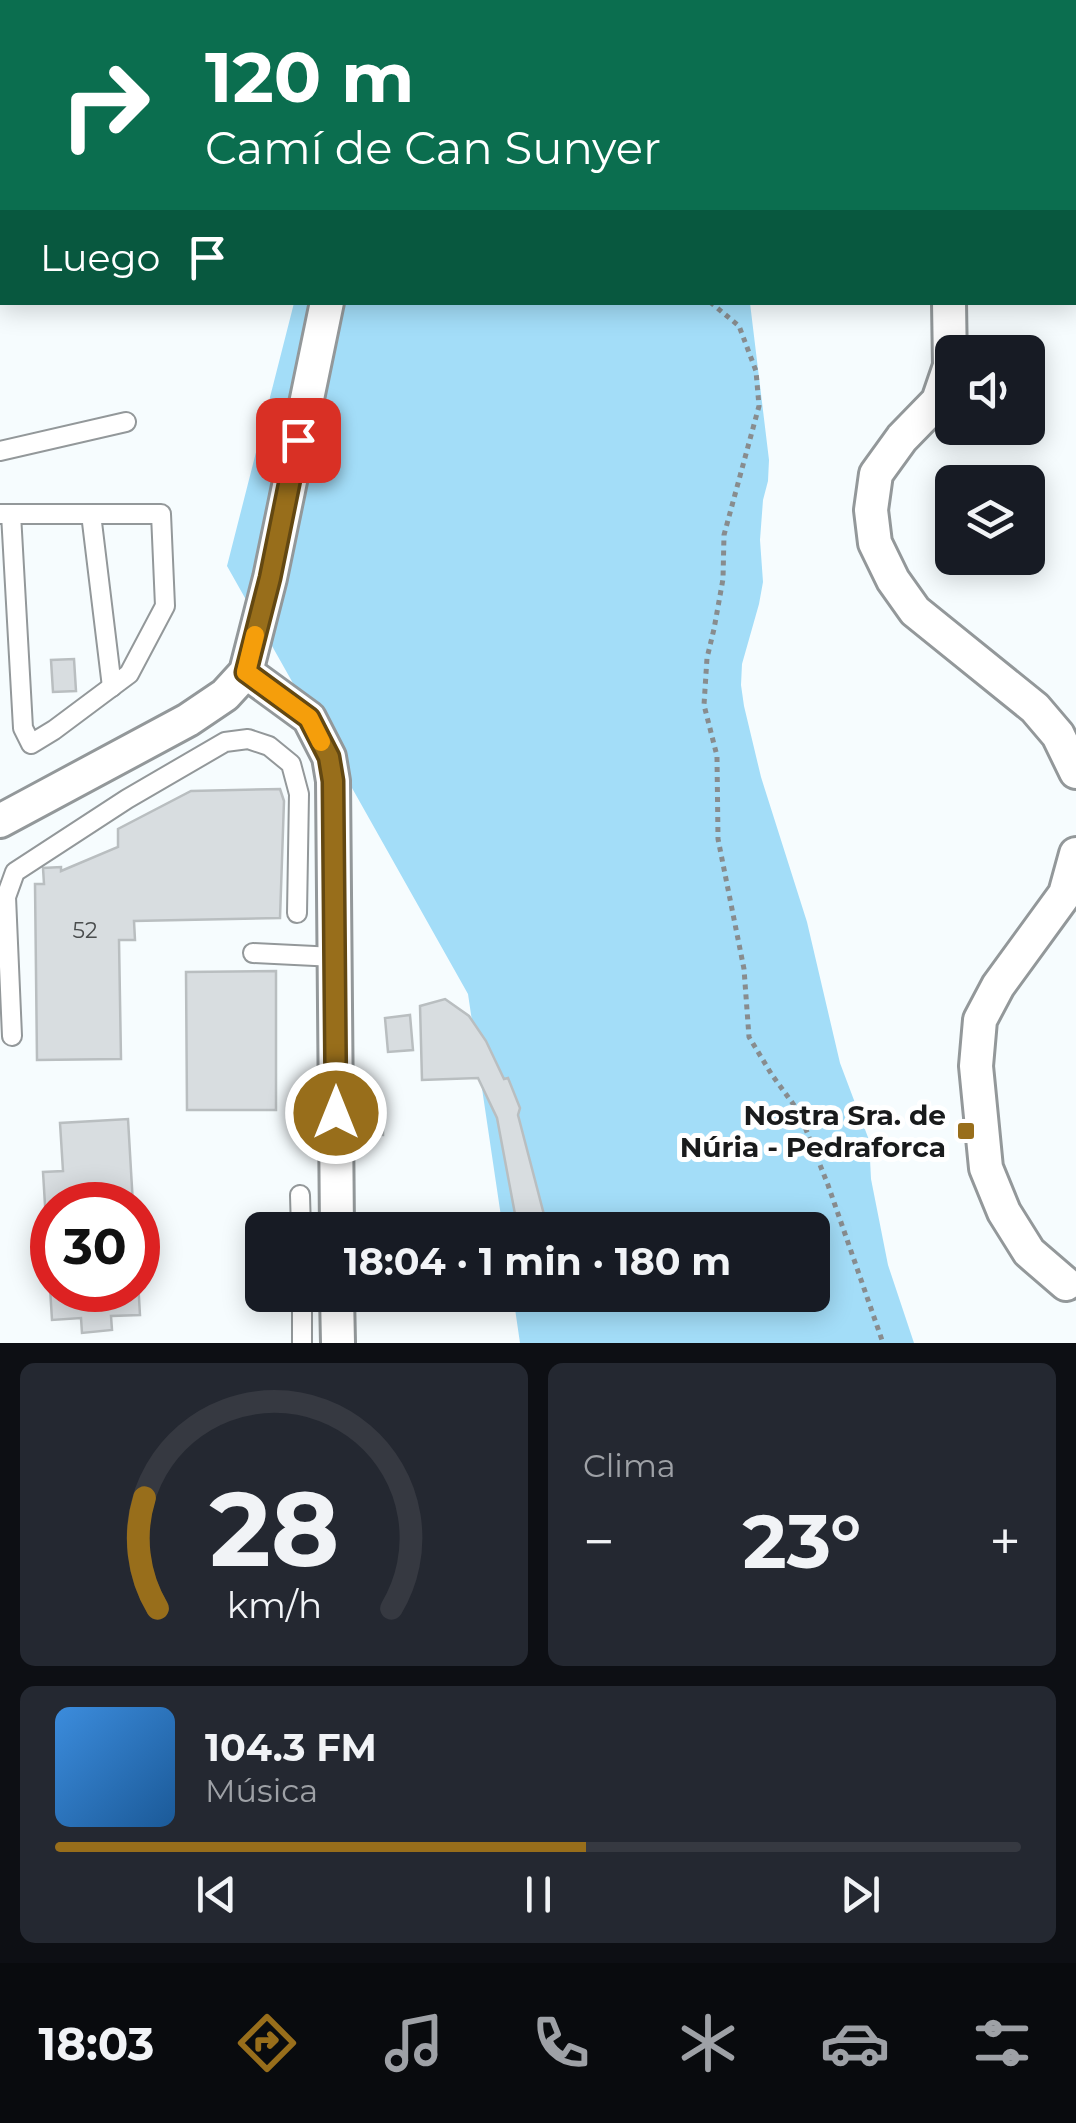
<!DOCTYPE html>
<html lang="es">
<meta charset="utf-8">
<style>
:root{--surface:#171b24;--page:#242831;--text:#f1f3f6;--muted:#9ea1a6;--line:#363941;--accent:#986e1b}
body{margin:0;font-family:Montserrat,sans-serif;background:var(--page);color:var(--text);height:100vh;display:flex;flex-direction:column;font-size:38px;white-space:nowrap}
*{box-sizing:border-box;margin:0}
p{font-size:32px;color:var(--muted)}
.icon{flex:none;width:55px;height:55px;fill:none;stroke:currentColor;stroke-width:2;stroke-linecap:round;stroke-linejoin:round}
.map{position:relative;height:1343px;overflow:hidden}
.panel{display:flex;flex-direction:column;gap:20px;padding:20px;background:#0d0f14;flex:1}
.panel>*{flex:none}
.hud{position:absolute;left:0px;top:0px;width:1078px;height:305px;box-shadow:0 5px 25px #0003;background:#0b6e4f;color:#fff;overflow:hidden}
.fabs{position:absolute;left:935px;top:335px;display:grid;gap:20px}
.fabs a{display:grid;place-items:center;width:110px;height:110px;border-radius:15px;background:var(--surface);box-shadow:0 5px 25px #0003;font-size:50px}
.speed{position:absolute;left:30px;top:1182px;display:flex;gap:20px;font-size:50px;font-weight:700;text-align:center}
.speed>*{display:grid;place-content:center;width:130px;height:130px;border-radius:50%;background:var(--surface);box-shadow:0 5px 25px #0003;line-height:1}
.speed .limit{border:15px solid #d22;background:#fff;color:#111}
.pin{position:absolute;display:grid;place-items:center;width:85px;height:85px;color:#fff;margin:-42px;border-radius:20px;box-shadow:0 5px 15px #0006}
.me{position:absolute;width:110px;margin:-55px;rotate:0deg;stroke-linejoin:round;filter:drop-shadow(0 0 8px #0008)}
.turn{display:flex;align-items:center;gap:35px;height:210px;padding:0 40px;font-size:45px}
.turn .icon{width:130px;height:130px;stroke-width:2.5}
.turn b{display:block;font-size:70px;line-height:85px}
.then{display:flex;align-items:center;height:95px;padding:0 40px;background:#0003;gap:20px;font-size:38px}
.big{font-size:75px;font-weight:700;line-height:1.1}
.panel .widget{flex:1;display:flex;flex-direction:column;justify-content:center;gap:15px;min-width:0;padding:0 35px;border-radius:15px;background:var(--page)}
.panel .dial{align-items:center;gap:0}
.dial svg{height:260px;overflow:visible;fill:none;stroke:var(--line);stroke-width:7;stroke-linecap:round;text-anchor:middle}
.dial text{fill:var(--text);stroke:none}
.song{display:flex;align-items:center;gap:30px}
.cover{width:120px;height:120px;border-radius:15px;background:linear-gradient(135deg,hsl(210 70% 55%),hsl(210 70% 35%))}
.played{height:10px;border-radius:5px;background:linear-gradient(90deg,var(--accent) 55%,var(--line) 55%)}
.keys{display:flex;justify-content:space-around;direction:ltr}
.heat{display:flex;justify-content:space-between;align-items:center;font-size:55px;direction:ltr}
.panel .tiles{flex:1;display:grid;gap:20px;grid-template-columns:1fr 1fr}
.widget:last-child{grid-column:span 2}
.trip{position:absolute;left:245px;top:1212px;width:585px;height:100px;border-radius:15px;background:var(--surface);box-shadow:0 5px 25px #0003;font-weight:700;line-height:100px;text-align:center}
.dock{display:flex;height:160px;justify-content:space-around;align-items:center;background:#090b0e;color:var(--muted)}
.dock .icon{width:70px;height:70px}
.dock .active{color:var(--accent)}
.dock b{font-size:45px;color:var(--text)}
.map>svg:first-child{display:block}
.green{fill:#a3ddf8}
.building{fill:#d8dde0;stroke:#b9bec0;stroke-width:2.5}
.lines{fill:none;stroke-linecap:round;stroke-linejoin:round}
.service-casing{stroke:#93989a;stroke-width:22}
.minor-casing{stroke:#93989a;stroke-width:38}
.path{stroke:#888c8e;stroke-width:5;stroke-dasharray:5 5;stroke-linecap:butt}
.service{stroke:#fff;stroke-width:18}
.minor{stroke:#fff;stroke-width:32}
.route-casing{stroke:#634812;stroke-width:25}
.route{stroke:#986e1b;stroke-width:18}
.slow{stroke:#f59e0b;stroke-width:18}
.poi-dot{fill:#986e1b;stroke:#fff;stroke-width:4}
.labels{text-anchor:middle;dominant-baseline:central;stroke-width:10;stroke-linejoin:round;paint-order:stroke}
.number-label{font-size:22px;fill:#494c4d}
.poi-label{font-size:28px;font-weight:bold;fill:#191b1c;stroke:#fff;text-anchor:end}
</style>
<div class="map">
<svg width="1076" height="1343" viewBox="0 0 1076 1343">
<rect width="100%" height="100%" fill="#f6fcfe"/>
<polygon class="green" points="294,303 750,303 769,460 768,481 763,500 760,540 763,582 759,604 742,664 741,685 744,706 761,777 807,922 840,1063 869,1140 871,1179 888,1265 914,1343 520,1343 513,1295 812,1295 812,1230 503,1230 468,994 227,566"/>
<g class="building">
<polygon points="0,0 270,0 270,2 2,2 2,204"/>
<polygon points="74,659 76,691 53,692 51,660"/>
<polygon points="280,789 284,801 280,918 134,921 135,940 119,940 121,1059 37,1060 35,884 44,884 43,868 61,867 61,871 118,847 118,829 191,791"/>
<polygon points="276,971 276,1110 187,1110 186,972"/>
<polygon points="445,999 469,1016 486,1041 504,1079 508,1078 520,1108 518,1115 548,1230 518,1230 497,1118 478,1078 422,1080 420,1006"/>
<polygon points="410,1015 413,1050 388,1052 385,1018"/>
<polygon points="357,1079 383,1100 383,1135 358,1134"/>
<polygon points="128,1119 133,1205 52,1205 52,1290 138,1290 138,1281 140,1315 111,1316 112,1330 82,1333 81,1318 52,1320 43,1172 63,1171 60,1123"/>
</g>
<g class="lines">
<defs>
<g id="service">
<polyline points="0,451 126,422"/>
<polyline points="0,514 161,514 165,606 129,674 54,730 31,744 23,728 11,514"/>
<polyline points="91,514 112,687"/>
<polyline points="253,953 335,957"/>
<polyline points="12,1036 6,897 15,872 127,799 225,742 248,739 269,746 291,764 299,794 297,913"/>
<polyline points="300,1195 301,1230"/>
<polyline points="302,1295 302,1343"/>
</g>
<g id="minor">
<polyline points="389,2 390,0"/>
<polyline points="988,2 989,0"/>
<polyline points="949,302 950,366 938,401 902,438 876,474 871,510 875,543 893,580 915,611 1035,708 1058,735 1076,772"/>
<polyline points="246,672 309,718 329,757 333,781 337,1230"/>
<polyline points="0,821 188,720 225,695 246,672 270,578 327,302"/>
<polyline points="1066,1284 1029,1252 1004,1212 986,1168 976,1066 980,1020 998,986 1065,894 1076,854"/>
<polyline points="337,1295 338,1343"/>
</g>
</defs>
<use href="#service" class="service-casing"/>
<use href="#minor" class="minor-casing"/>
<g class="path">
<polyline points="699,2 700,0"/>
<polyline points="710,302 739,326 756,371 759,406 724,535 723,579 714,629 707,658 704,705 717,756 718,839 744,969 749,1037 772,1075 799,1112 828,1185 883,1343"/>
</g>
<use href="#service" class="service"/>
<use href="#minor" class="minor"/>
</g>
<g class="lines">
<defs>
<polyline id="route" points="298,440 270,578 246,672 309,718 329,757 333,781 336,1113"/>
</defs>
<use href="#route" class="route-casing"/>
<use href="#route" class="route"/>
<polyline class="slow" points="255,635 246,672 309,718 321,742"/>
</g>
<rect class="poi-dot" x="956" y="1121" width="20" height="20" rx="5"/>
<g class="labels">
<g class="number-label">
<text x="85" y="930">52</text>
</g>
<g class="poi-label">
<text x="946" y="1115">Nostra Sra. de<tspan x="946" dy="32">Núria - Pedraforca</tspan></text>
</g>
</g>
</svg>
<div class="fabs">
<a><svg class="icon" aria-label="sound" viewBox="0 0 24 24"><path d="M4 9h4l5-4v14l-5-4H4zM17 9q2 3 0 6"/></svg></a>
<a><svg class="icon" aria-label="layers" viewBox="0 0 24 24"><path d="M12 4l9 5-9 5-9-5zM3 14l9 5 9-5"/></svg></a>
</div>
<div class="speed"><div class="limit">30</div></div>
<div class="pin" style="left:298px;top:440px;background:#d93025"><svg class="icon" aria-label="arrive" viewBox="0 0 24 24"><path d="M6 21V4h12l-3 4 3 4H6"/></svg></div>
<svg class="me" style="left:336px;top:1113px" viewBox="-20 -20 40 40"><circle r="17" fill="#986e1b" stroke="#fff" stroke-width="3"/><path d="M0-11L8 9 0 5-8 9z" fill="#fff"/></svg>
<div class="trip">18:04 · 1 min · 180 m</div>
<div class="hud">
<div class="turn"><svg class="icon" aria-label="right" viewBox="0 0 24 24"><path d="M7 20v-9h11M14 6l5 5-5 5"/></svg><div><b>120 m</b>Camí de Can Sunyer</div></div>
<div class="then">Luego<svg class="icon" aria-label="arrive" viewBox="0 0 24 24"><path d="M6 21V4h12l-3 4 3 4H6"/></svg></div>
</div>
</div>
<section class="panel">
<div class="tiles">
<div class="widget dial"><svg viewBox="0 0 100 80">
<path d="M14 69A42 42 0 1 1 86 69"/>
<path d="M14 69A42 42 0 0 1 10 35" stroke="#986e1b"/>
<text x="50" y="56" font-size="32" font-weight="700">28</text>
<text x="50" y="72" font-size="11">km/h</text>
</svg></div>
<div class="widget"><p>Clima</p>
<div class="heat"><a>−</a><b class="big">23°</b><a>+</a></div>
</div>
<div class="widget">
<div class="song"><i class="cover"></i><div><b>104.3 FM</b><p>Música</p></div></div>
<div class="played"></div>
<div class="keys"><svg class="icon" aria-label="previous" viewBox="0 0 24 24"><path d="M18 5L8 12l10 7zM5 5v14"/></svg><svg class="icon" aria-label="pause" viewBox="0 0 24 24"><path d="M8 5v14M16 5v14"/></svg><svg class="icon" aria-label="next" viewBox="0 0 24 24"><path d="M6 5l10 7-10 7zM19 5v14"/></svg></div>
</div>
</div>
</section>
<nav class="dock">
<b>18:03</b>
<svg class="icon active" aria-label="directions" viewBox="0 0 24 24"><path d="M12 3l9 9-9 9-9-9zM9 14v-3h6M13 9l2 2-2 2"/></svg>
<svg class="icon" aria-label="music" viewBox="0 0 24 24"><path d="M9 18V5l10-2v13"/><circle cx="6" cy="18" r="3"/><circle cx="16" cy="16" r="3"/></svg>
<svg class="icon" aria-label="phone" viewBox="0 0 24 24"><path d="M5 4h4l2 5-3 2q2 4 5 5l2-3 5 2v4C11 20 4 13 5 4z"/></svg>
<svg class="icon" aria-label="climate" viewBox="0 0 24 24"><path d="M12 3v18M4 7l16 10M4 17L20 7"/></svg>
<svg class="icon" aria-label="car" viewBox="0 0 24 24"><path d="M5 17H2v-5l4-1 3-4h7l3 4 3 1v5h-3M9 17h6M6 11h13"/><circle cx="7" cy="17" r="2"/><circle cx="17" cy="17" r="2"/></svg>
<svg class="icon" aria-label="filters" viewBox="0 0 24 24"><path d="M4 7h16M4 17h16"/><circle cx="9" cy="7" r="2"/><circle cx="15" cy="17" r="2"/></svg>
</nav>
